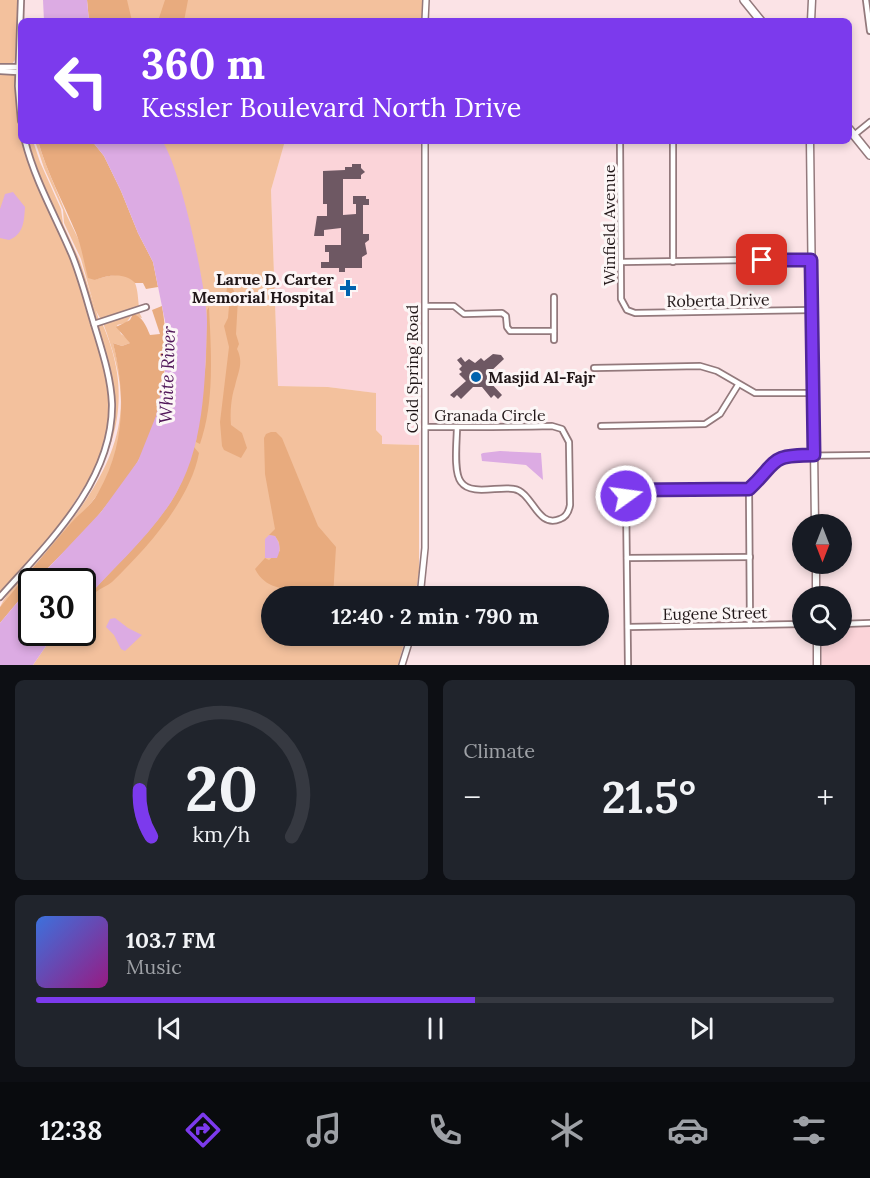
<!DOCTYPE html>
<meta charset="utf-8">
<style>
:root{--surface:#171b24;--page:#20242c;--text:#f1f3f6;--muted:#9ea1a6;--line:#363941;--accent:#7c3aed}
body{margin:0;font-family:Lora,serif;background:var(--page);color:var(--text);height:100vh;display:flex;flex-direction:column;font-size:22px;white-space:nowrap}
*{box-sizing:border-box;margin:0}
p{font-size:20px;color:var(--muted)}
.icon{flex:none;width:33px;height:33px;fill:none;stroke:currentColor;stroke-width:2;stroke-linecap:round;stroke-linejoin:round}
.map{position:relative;height:665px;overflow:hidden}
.sheet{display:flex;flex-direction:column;gap:15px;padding:15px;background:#0d0f14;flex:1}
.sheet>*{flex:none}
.guide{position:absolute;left:18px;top:18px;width:834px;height:126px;border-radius:9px;box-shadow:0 3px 9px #0003;background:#7c3aed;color:#fff;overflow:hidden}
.needle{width:39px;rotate:180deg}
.controls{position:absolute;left:792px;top:514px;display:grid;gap:12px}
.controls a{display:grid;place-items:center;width:60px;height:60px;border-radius:50%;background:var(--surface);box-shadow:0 3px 9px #0003;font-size:30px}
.speed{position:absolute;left:18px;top:568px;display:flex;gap:12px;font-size:30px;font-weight:700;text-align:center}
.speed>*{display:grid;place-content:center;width:78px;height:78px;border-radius:50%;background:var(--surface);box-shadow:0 3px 9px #0003;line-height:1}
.speed .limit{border:3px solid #111;border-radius:9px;background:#fff;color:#111}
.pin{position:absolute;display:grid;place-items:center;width:51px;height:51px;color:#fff;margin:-26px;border-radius:12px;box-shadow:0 3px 9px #0006}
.me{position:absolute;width:66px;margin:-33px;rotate:76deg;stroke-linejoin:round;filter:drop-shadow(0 0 4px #0008)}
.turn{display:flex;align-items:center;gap:21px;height:126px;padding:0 24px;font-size:27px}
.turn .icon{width:78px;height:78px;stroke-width:2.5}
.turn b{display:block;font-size:42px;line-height:51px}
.big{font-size:45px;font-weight:700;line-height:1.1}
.sheet .card{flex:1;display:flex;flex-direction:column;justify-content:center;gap:9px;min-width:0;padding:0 21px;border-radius:9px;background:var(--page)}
.sheet .dial{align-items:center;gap:0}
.dial svg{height:156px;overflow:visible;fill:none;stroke:var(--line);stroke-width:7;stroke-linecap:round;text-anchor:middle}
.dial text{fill:var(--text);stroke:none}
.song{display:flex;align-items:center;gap:18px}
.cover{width:72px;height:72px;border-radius:9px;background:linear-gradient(135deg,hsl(220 70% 55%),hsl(310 70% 35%))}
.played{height:6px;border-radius:3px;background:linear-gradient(90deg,var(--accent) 55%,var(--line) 55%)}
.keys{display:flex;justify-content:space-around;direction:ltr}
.heat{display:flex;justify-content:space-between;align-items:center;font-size:33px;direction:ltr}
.sheet .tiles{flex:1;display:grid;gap:15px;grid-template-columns:1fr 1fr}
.card:last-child{grid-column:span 2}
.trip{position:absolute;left:261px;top:586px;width:348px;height:60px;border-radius:30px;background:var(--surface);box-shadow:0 3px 9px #0003;font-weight:700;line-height:60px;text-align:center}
.menu{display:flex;height:96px;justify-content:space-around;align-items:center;background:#090b0e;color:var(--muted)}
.menu .icon{width:42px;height:42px}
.menu .selected{color:var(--accent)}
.menu b{font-size:27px;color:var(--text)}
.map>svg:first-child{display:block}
.built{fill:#fbd4d9}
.green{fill:#f3c19d}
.forest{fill:#e8ab7e}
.water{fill:#dcabe3}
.building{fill:#6e5863}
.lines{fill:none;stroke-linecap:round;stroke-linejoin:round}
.minor-casing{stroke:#93797c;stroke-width:8}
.tertiary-casing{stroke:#93797c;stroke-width:8}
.secondary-casing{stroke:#93797c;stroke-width:9}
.primary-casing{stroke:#93797c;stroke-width:10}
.minor{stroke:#fff;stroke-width:4.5}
.tertiary{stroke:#fff;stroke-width:5}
.secondary{stroke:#fff;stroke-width:6}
.primary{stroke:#fff;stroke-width:7}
.route-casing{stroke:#51269a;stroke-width:15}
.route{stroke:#7c3aed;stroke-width:10}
.poi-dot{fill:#0062ae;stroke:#fcf6f6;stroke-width:2}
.labels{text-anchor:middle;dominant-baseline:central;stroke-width:6;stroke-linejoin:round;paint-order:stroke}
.street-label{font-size:16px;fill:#211718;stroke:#fcf6f6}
.poi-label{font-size:16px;font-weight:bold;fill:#211718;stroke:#fcf6f6;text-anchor:end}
.water-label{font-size:18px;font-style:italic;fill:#511759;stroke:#fcf6f6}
</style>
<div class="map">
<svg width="870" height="665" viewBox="0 0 870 665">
<rect width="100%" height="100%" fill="#fbe3e6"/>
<g class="built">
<polygon points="285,141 423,141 419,445 382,444 382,436 376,430 375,393 328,387 278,386 271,190"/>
<polygon points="870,625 870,665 822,665 821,636 842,636 842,626"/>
</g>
<g class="green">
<polygon points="0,0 18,0 15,60 11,65 0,66"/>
<polygon points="95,0 423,0 423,21 94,21"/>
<polygon points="0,72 15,72 21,115 21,141 25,141 79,276 108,385 110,408 105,440 93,473 60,525 0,597"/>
<polygon points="28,141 33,141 40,162 61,209 63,224 80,261 99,320 95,318 76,258 40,176"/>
<path d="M35,141H38C45,166 56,188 65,211C72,229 87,249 86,269L95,280C105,276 129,270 135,283C138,290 138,300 139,307L101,320L95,309L81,259L64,223L63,210L44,168Z"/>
<polygon points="162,141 285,141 271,190 278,386 328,387 376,393 376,430 382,436 382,444 419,445 419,572 415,597 272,597 272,636 406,636 398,665 33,665 55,633 82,633 83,602 100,583 201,277 176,176"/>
<path d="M139,312L142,318L131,316L126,323L117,325L121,334L130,340V343L122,346L113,343C126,392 128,452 97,495C86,510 73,523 60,537C40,560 20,583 0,607C8,589 28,574 41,558C74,519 114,470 120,416C124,385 114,352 103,323Z"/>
<path d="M102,323C133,393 119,448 77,509C83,494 94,480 102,464C123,420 111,373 98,328Z"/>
</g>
<g class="forest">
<polygon points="87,0 127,0 132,21 89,21"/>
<polygon points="165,0 188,0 184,21 158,21"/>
<path d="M38,141H92L104,156L121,191L138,233L153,262L158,287L146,289L143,283H135C125,272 108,275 95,280L88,278C84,263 82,248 76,233C63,202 47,173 38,141Z"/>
<path d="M227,287H232L238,299L236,334L239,344L237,349C244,363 238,372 235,386C231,398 230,412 231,425L242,433L247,448L241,458L224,450L222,446L220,422L229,347L224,326L228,318L229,306L226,296Z"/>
<path d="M162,306C171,354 163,420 137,463C126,480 114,496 101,512C81,537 56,558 35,582H32L31,586L0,623V607C23,579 47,551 71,523C80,513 91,506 98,493C125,446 126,395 113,343L122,346L130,343L116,327L130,320L133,314C143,317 146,326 150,335L160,334L152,310Z"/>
<path d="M209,307C211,351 215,401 200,444L196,442L206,362L207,310Z"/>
<path d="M271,432H276L282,438L318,526L336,547L333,597H299L294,591C276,587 264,586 255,569L265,558L269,560L280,551L279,542L275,536L269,535L275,529L265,474L264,438L266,434Z"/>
<path d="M194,447L199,453C190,501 146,549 112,582C107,586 101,588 96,592C90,599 87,608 83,616V602C112,569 146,539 171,502C182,485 188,465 194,447Z"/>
</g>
<g class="water">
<polygon points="43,0 87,0 89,21 44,21"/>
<path d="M92,141H162C180,165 207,290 207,322C205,382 205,450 171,502C147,539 112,569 83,602L82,582H35L101,512L138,461L156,416L167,361V331L153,262L138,233L121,191L104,156Z"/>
<path d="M13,192L25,207C24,221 24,234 9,240L0,238V209L5,194Z"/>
<polygon points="500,451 541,453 543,480 526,465 482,461 481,454 483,453"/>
<path d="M269,535L275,536C280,544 281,549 277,558H265V539Z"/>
<polygon points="31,586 32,633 55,633 33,665 0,665 0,623"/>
<polygon points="115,618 128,628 142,635 125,651 121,649 114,635 106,627 110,619"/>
</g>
<g class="building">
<polygon points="352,164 361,164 361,168 365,172 361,175 361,179 343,179 343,215 356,214 356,204 353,204 353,196 366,196 366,199 369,199 369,205 363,205 363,234 369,234 369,240 365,243 367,254 362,257 362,268 345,268 345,272 339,272 339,268 321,268 321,262 329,262 329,252 325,252 325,245 341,245 341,228 324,230 324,236 314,236 317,216 327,216 327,204 323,204 323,171 345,170 345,167 352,167"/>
<polygon points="493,354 501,355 504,359 489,373 489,381 502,395 498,399 494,395 491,398 482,387 473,387 461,399 457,395 454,398 450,395 466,381 459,374 462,372 459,369 462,366 457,360 461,357 465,362 469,359 475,363 481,358 484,361"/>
</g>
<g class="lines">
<defs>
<g id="minor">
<polyline points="866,0 870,31"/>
<polyline points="0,67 18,67"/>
<polyline points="0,71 18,72"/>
<polyline points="21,121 18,86 21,0"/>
<polyline points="854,135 870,122"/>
<polyline points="620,141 621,299 627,310 635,313 812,310"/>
<polyline points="621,262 811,259"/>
<polyline points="673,262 673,141"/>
<polyline points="554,297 554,340"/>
<polyline points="426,306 454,306 464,314 502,313 506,316 507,327 510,331 554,331"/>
<polyline points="94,324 146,307"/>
<polyline points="594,368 700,366 717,371 755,393 813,393"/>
<polyline points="601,426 705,424 720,414 738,385"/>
<path d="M425,427C467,427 510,427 552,426L562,429L569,442L570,505C569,511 566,517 560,519C537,529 533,492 514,489C498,486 471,496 461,482C453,472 457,440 457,427"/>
<polyline points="749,489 750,625"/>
<polyline points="627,558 750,557"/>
<path d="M0,597C47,544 113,482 112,404C111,377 102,351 94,324C87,301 81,277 72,255C56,217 35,181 25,141"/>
<polyline points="842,624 870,623"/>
<polyline points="628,627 802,624"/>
<polyline points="628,665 626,498 629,492 635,490 749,489 772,463 785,456 870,455"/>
</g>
<g id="tertiary">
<polyline points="425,21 426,0"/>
<polyline points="420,597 425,548 425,141"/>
<polyline points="402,665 411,636"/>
</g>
<g id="secondary">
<polyline points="811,21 812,0"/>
<polyline points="810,141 815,525"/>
<polyline points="816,564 816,597"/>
<polyline points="817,636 817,665"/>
</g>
<g id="primary">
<polyline points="744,0 761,21"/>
<polyline points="849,129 870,155"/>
</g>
</defs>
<use href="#minor" class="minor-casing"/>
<use href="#tertiary" class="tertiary-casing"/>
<use href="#secondary" class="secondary-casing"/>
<use href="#primary" class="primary-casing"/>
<use href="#minor" class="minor"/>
<use href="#tertiary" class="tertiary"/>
<use href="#secondary" class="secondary"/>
<use href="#primary" class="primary"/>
</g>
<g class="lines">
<defs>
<path id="route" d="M626,496L635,490L749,489C779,461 768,455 814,455L811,260H762"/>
</defs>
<use href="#route" class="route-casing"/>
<use href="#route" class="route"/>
</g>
<g class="poi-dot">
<path d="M345 279h6v6h6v6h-6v6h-6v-6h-6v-6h6z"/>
<circle cx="476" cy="377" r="6"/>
</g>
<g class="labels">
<g class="street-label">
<text transform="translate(609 225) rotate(-90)">Winfield Avenue</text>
<text transform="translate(718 300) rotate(-1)">Roberta Drive</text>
<text transform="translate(412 369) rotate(-90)">Cold Spring Road</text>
<text x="490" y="415">Granada Circle</text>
<text transform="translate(715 613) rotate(-1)">Eugene Street</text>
</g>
<g class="poi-label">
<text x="334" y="279">Larue D. Carter<tspan x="334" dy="18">Memorial Hospital</tspan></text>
<text x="488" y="377" text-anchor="start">Masjid Al-Fajr</text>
</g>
<g class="water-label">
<text transform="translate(167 375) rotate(-88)">White River</text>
</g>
</g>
</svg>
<div class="controls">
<a><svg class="needle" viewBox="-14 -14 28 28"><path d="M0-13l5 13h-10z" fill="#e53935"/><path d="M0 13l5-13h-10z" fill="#9ea1a6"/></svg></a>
<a><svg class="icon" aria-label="search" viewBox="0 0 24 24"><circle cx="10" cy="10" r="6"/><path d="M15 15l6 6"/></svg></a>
</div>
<div class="speed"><div class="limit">30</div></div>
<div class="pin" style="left:762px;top:260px;background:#d93025"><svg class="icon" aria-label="arrive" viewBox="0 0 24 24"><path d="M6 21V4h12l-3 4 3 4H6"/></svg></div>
<svg class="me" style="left:626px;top:496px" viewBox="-20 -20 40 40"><circle r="17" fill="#7c3aed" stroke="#fff" stroke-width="3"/><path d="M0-11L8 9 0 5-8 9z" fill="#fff"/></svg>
<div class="trip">12:40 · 2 min · 790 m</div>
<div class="guide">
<div class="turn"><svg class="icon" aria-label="left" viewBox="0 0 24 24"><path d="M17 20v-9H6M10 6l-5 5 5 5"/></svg><div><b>360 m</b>Kessler Boulevard North Drive</div></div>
</div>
</div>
<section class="sheet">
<div class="tiles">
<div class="card dial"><svg viewBox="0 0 100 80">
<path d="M14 69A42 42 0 1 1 86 69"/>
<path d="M14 69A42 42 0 0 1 8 45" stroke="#7c3aed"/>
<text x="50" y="56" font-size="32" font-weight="700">20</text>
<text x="50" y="72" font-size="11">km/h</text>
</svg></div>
<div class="card"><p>Climate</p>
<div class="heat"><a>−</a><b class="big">21.5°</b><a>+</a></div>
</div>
<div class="card">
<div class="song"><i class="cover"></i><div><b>103.7 FM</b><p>Music</p></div></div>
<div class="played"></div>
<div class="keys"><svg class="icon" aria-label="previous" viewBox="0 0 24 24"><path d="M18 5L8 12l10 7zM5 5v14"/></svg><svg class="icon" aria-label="pause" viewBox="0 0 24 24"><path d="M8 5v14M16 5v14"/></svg><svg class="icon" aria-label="next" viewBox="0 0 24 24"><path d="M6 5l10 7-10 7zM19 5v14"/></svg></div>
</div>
</div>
</section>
<nav class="menu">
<b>12:38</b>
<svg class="icon selected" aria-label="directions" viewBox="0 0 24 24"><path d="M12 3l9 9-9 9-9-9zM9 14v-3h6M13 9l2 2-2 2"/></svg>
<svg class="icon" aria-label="music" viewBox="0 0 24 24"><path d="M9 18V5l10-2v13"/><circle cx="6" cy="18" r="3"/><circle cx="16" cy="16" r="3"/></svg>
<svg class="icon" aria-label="phone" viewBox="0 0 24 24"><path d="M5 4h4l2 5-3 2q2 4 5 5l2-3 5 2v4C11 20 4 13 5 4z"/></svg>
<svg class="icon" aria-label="climate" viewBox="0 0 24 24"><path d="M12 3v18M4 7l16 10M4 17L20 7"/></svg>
<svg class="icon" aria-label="car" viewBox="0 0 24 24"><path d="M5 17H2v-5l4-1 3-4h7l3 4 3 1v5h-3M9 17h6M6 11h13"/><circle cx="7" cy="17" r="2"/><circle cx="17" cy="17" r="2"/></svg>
<svg class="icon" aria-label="filters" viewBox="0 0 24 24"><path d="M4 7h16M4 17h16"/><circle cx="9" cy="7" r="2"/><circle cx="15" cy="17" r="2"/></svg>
</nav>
